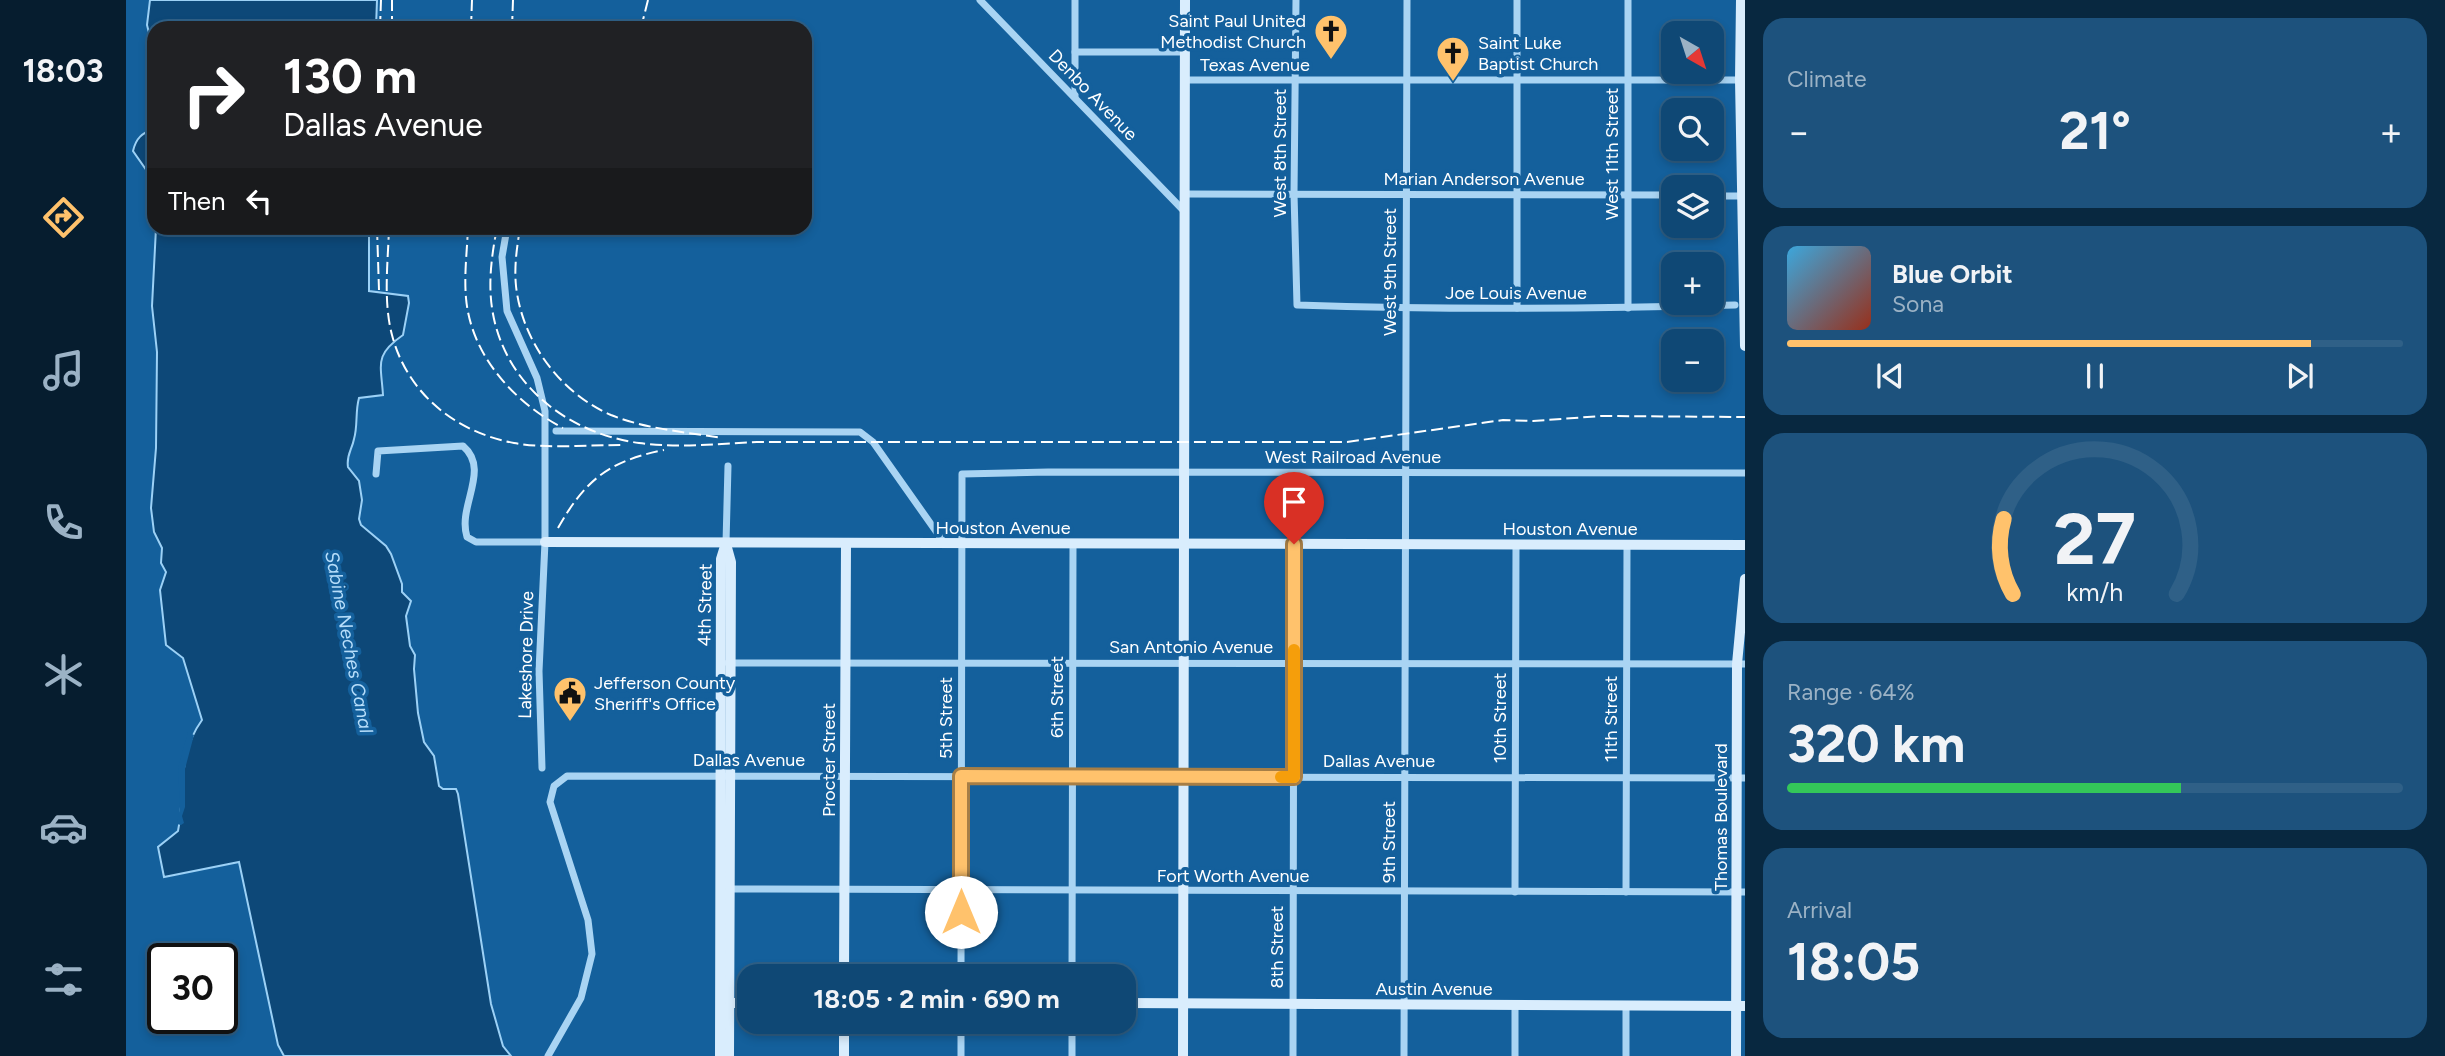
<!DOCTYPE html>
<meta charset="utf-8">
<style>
:root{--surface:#0f4875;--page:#1d527d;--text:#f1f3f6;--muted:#9bb2c5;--line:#2f6087;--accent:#ffc26c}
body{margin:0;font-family:Figtree,sans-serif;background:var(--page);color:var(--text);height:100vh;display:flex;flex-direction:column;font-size:26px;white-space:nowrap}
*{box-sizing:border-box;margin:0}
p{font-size:23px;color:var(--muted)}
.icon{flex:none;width:38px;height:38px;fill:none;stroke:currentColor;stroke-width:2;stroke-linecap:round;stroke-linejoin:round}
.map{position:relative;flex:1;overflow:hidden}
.drawer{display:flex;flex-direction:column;gap:18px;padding:18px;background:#082840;width:700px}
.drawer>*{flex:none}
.banner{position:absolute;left:21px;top:21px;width:665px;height:214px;border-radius:21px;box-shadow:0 4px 10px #0003,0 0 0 2px var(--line);background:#202124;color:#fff;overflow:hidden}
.needle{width:46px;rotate:141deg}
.controls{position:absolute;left:1535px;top:21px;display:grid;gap:14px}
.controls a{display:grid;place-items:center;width:63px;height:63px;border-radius:14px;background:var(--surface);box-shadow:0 4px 10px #0003,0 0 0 2px var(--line);font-size:35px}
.speed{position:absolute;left:21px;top:943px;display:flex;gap:14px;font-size:35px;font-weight:700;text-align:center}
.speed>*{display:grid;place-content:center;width:91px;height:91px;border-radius:50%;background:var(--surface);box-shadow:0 4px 10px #0003,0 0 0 2px var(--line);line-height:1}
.speed .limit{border:4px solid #111;border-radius:10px;background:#fff;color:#111}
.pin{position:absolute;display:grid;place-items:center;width:60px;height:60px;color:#fff;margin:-72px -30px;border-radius:50% 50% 50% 0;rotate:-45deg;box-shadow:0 0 7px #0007}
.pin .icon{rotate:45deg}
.me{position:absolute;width:77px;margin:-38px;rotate:0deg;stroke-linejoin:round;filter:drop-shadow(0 0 5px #0008)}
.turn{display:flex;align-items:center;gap:24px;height:147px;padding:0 21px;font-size:32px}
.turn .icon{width:91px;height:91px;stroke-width:2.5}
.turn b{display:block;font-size:49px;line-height:60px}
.then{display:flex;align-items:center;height:66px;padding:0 21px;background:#0003;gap:14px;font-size:26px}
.big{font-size:52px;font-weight:700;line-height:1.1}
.drawer .widget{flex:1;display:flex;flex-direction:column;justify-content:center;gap:10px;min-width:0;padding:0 24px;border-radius:21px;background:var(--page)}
.drawer .dial{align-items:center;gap:0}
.dial svg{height:182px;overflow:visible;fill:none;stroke:var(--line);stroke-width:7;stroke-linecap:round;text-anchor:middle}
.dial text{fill:var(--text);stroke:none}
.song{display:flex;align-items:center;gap:21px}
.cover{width:84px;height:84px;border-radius:10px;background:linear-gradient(135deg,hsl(200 70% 55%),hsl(10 70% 35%))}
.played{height:7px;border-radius:4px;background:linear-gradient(90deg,var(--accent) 85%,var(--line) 85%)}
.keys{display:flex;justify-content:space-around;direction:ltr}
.heat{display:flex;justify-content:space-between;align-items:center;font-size:38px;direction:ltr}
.charge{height:10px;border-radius:5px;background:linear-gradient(90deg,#34c759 64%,var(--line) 0)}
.trip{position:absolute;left:611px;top:964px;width:399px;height:70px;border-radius:21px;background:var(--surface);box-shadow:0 4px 10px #0003,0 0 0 2px var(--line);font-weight:700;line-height:70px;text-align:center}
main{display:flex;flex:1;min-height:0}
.dock{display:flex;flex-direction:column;width:126px;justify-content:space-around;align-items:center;background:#061d2f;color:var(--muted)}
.dock .icon{width:49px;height:49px}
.dock .current{color:var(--accent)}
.dock b{font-size:32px;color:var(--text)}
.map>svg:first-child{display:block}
.water{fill:#0d4878;stroke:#9cd1f6;stroke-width:2}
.pier{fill:#14609c}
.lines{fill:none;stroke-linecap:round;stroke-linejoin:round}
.street{stroke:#a9d4f3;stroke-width:7}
.secondary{stroke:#d9edfd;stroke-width:10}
.rail{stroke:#fff;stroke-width:2;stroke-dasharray:12 5;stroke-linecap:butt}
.route-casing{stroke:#a67e46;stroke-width:18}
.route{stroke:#ffc26c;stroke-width:12}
.slow{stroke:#f59e0b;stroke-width:12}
.labels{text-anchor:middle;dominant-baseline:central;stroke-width:7;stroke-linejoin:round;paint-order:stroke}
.poi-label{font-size:18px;fill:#fff;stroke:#14609c;text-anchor:start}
.street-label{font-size:18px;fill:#fff;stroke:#14609c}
.water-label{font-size:19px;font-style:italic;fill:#b6ddfa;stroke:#14609c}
</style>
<main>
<nav class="dock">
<b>18:03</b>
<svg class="icon current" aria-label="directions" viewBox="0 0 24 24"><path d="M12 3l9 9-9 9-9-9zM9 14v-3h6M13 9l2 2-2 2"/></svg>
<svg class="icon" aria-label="music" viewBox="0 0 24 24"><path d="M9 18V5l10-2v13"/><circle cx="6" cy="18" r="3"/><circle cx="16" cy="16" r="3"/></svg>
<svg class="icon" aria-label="phone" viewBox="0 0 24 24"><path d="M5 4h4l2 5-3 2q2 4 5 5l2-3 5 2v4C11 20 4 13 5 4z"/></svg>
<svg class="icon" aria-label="climate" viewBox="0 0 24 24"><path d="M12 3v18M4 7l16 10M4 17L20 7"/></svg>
<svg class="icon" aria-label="car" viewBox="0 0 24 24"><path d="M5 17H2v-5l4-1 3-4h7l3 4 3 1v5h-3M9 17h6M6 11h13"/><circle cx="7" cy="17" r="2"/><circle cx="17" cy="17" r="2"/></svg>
<svg class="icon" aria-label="filters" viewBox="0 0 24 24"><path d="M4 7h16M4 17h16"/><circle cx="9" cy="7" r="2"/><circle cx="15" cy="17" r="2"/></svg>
</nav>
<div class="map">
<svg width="1619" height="1056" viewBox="0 0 1619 1056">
<rect width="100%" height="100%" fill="#14609c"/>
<g class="water">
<polygon points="24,0 251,0 250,28 28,28 28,53 21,25"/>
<path d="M28,129V181L7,151C10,138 16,133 28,129Z"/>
<path d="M30,228H243V291L282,296L283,303L277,335C248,355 255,364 257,395L233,398C229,412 232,426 228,439C226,450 220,455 222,467L233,481L236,500L233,519L235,525L260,546L265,554L276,584V592L285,601L280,616L284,646L289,655L288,669L292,713L298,742L308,756L313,786L317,789H330L332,794L365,1004L377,1046L385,1056H158L152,1045L113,862L38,877L32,847L52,831C60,791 50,756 76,720L57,658L40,645L34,590L40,572L35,563L36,548L28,532L25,508L30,448L31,352L26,306Z"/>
</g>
<polygon class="pier" points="62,732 68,735 59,769 59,807 56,816 58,823 55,825 51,824 54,807 52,768"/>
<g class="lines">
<g class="street">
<polyline points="854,0 1058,211"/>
<path d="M1170,0L1168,194L1171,305C1317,310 1463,309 1609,305"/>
<polyline points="1391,0 1391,308"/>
<polyline points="949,52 1058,52"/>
<polyline points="1058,80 1619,80"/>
<polyline points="949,97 949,0"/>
<polyline points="1058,194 1547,195"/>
<polyline points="1586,196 1617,196"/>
<polyline points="381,228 376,257 381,311 411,378 419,411 419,542 413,671 416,768"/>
<polyline points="1502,308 1502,0"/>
<polyline points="430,431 734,432 747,442 819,544"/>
<path d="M250,474L252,451L337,446C365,470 331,506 341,537L350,542H419"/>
<polyline points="600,543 602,466"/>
<polyline points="602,663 1619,664"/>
<polyline points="602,889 1619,892"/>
<polyline points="1389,892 1390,545"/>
<polyline points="1500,892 1501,545"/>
<polyline points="835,976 836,474 922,472 1619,473"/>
<polyline points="946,976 947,544"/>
<polyline points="422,1056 455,998 466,954 462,920 424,802 428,786 441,776 1619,778"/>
<polyline points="835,1056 835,1022"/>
<polyline points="946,1056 946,1022"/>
<polyline points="1167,1056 1168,473"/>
<polyline points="1278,1056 1281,0"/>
<polyline points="1389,1056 1389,1005"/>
<polyline points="1500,1056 1500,1005"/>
</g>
<g class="secondary">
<polyline points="1615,0 1614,80 1619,346"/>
<polyline points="419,542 1619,545"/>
<polyline points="600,544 605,562 603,1056"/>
<polyline points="718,976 720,544"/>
<polyline points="598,1003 623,1003"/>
<polyline points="998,1003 1619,1006"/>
<polyline points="718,1022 718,1056"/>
<polyline points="594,1056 595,559 600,543"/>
<polyline points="1057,1056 1059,0"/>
<polyline points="1610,1056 1611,664 1619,579"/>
</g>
<g class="rail">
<polyline points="254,28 255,0"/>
<polyline points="266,28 266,0"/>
<polyline points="345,28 346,0"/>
<polyline points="386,28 387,0"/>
<polyline points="515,28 522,0"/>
<polyline points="251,228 253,290"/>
<path d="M263,228C262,262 257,301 266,335C281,393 329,432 388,443C422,449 460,445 495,445"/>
<path d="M342,228C341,251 338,275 340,298C345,356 389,403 437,428"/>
<path d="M371,228C366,253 362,281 366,308C377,383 440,433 513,443C552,448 591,444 631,442H1221L1377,420L1407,421L1475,416L1619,417"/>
<path d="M394,228C391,247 388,266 390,286C396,341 434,393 485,415C520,429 559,432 596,438"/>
<path d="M432,528C459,480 483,461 538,450"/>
</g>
</g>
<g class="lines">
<defs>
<polyline id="route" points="835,912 835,776 1168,777 1168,544"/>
</defs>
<use href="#route" class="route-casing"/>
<use href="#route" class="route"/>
<polyline class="slow" points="1155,777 1168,777 1168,650"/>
</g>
<defs>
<symbol id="church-pin" viewBox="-11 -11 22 30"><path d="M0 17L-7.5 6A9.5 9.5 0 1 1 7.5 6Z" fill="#ffc26c" stroke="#14609c"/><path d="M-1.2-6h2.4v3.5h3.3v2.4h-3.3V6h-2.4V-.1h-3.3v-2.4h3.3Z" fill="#111"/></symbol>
<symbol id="civic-pin" viewBox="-11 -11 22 30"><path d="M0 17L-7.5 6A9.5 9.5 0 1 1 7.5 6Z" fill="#ffc26c" stroke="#14609c"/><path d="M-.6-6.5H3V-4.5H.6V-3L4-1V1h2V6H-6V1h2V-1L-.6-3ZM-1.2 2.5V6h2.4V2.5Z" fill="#111"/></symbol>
</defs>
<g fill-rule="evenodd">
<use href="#church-pin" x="1186" y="12" width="38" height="52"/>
<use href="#church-pin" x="1308" y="34" width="38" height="52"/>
<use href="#civic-pin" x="425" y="674" width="38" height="52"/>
</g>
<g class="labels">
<g class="poi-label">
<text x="1180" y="21" text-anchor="end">Saint Paul United<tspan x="1180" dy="21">Methodist Church</tspan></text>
<text x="1352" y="43">Saint Luke<tspan x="1352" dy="21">Baptist Church</tspan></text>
<text x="468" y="683">Jefferson County<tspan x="468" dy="21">Sheriff's Office</tspan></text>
</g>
<g class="street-label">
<text x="1129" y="65">Texas Avenue</text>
<text transform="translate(967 95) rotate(46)">Denbo Avenue</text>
<text transform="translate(1154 153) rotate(-90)">West 8th Street</text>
<text transform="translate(1486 154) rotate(-90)">West 11th Street</text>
<text x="1358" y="179">Marian Anderson Avenue</text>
<text transform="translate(1264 272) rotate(-90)">West 9th Street</text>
<text x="1390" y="293">Joe Louis Avenue</text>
<text x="1227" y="457">West Railroad Avenue</text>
<text x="877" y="528">Houston Avenue</text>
<text x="1444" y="529">Houston Avenue</text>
<text transform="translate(579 605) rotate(-89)">4th Street</text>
<text x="1065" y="647">San Antonio Avenue</text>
<text transform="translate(400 655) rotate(-89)">Lakeshore Drive</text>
<text transform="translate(931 697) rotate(-90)">6th Street</text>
<text transform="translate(820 718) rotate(-90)">5th Street</text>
<text transform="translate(1374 718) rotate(-90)">10th Street</text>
<text transform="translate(1485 719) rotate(-90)">11th Street</text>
<text x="623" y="760">Dallas Avenue</text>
<text transform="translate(703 760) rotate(-90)">Procter Street</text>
<text x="1253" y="761">Dallas Avenue</text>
<text transform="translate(1595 817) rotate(-90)">Thomas Boulevard</text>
<text transform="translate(1263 842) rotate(-90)">9th Street</text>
<text x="1107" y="876">Fort Worth Avenue</text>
<text transform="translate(1151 947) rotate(-90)">8th Street</text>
<text x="1308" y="989">Austin Avenue</text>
</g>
<g class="water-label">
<text transform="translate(223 642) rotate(79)">Sabine Neches Canal</text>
</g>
</g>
</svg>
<div class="controls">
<a><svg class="needle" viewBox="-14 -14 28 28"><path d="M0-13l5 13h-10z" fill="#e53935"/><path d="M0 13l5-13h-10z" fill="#9bb2c5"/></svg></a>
<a><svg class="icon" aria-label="search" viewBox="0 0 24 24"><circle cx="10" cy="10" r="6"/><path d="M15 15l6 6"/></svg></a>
<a><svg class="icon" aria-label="layers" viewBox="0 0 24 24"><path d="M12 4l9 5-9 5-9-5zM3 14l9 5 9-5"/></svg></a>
<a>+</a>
<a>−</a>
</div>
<div class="speed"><div class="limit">30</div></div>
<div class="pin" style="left:1168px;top:544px;background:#d93025"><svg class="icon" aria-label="arrive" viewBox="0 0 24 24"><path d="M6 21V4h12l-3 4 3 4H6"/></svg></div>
<svg class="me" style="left:835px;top:912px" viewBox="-20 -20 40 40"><circle r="19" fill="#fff"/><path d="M0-13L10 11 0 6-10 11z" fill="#ffc26c"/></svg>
<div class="trip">18:05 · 2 min · 690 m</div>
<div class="banner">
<div class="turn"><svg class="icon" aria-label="right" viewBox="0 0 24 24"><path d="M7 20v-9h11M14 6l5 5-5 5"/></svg><div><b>130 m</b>Dallas Avenue</div></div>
<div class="then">Then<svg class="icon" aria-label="left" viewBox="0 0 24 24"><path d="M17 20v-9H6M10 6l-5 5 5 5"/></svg></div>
</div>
</div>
<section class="drawer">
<div class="widget"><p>Climate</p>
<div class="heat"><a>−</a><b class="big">21°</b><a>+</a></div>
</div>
<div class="widget">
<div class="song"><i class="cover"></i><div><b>Blue Orbit</b><p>Sona</p></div></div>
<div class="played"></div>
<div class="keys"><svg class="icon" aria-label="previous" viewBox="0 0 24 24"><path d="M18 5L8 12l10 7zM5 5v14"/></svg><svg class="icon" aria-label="pause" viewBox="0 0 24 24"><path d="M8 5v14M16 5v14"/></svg><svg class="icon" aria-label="next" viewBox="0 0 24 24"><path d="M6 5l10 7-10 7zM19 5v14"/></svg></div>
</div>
<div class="widget dial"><svg viewBox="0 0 100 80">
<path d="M14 69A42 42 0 1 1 86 69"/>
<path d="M14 69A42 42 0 0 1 10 36" stroke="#ffc26c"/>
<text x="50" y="56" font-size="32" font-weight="700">27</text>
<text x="50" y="72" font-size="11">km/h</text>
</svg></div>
<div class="widget"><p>Range · 64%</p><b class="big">320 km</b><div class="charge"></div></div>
<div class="widget"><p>Arrival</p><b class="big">18:05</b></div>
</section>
</main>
